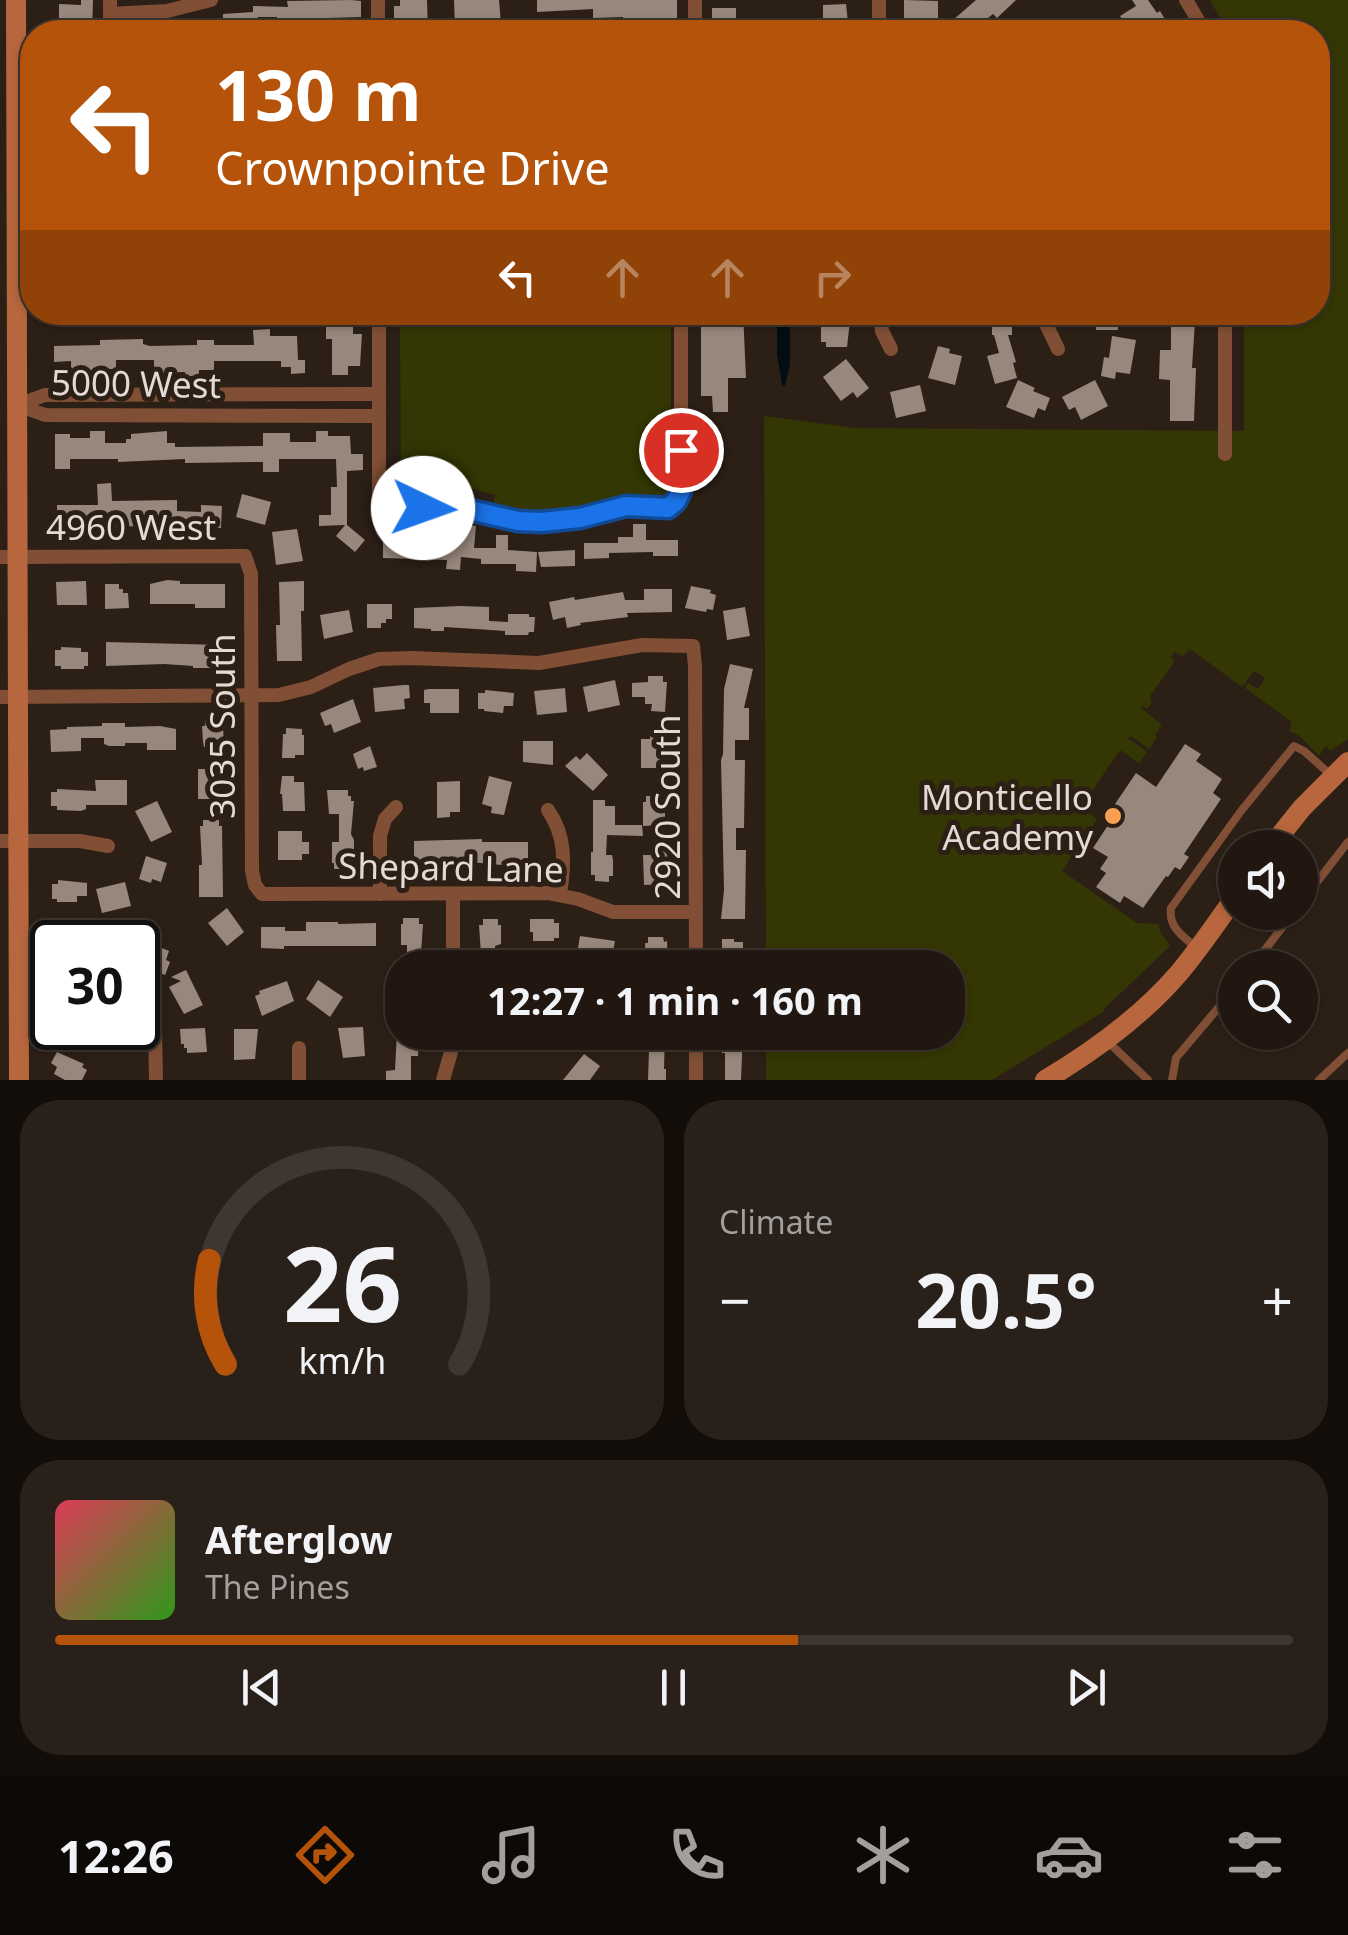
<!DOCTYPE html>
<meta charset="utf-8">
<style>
:root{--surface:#211710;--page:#292019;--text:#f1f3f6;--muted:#a29f9f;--line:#3e3630;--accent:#b45309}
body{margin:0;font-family:"Noto Sans",sans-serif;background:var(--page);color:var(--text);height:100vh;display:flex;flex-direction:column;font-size:38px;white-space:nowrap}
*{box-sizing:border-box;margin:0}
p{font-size:32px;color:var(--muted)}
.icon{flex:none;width:55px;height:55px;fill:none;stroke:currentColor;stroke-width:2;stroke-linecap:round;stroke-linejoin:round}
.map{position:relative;height:1080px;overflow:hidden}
.drawer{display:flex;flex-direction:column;gap:20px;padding:20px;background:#120d09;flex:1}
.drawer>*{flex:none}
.top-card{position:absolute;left:20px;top:20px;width:1310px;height:305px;border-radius:40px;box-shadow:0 2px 8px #0004,0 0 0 2px var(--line);background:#b45309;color:#fff;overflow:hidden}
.controls{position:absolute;left:1218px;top:830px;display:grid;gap:20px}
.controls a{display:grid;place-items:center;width:100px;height:100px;border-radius:50%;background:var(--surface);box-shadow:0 2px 8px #0004,0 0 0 2px var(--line);font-size:50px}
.speed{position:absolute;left:30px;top:920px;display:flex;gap:20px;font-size:50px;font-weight:700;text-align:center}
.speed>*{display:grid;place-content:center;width:130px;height:130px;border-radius:50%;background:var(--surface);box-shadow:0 2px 8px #0004,0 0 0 2px var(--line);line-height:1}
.speed .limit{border:5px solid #111;border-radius:15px;background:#fff;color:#111}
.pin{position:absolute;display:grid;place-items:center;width:85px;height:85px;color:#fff;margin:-42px;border:5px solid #fff;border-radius:50%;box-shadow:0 2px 10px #0007}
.me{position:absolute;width:110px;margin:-55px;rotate:93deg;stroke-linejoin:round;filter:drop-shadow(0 0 8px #0008)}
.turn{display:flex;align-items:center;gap:35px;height:210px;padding:0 30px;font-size:45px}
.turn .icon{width:130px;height:130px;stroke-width:2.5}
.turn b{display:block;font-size:70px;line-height:85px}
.lanes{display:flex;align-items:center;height:95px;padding:0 30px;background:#0003;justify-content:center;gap:50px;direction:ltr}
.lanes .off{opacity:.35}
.big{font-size:75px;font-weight:700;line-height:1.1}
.drawer .widget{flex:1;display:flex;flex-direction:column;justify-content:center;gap:15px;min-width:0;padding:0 35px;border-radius:40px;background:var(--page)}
.drawer .dial{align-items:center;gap:0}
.dial svg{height:260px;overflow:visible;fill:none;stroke:var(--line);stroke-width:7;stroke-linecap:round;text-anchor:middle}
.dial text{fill:var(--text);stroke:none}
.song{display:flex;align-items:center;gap:30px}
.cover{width:120px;height:120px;border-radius:15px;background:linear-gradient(135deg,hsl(350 70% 55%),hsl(110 70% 35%))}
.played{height:10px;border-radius:5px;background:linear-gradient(90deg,var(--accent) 60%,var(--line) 60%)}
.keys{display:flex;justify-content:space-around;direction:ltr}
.heat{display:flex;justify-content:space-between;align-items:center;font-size:55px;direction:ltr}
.drawer .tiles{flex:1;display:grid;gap:20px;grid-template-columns:1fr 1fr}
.widget:last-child{grid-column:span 2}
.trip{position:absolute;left:385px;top:950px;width:580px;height:100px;border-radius:40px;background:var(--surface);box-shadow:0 2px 8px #0004,0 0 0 2px var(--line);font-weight:700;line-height:100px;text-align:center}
.tab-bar{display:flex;height:160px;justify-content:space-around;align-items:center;background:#0d0906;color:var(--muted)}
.tab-bar .icon{width:70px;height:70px}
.tab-bar .on{color:var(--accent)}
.tab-bar b{font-size:45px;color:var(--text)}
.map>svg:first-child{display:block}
.green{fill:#343703}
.water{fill:#020e12}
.building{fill:#98877c}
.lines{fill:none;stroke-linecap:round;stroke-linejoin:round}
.lane{stroke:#814f36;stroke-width:8}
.street{stroke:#814f36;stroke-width:14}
.secondary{stroke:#b7663d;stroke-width:20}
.route-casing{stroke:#114b97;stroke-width:25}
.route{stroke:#1a73e8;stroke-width:18}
.poi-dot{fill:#fa9f4f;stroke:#2c1f16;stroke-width:4}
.labels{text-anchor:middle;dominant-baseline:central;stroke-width:10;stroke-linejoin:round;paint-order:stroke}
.street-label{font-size:35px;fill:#e4dad5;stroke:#2c1f16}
.poi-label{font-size:35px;fill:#e4dad5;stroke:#2c1f16;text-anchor:end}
</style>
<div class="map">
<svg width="1348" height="1080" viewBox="0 0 1348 1080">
<rect width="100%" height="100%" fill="#2c1f16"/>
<g class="green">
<polygon points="1210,0 1348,0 1348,739 1330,751 1326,746 1319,756 1300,736 1289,731 1292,722 1245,688 1248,683 1258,689 1265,678 1254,671 1242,687 1190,649 1183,656 1175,652 1171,657 1175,661 1150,696 1152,702 1147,709 1142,706 1140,707 1162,725 1155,735 1157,737 1149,749 1131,736 1128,738 1147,752 1139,763 1120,750 1081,807 1097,819 1062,871 1137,923 1158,924 1161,933 1170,945 1168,948 1104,1009 1105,1011 992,1080 766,1080 766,1033 948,1032 948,968 766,967 764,416 855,428 1244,431 1244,313 1318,312 1318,32 1228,32"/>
<path d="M400,313H671V483L669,492C654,502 631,495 613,498C603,500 593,504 582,506C552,513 522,512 493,506L495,495L466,487H401Z"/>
</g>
<polygon class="water" points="777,313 790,313 790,364 785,386 782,385 777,354"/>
<g class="building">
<polygon points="81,0 93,0 92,32 81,32 81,21 59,21 59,4 81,5"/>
<polygon points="351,0 361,1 361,17 294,19 295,32 278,32 277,17 258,17 259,32 191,32 191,21 223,21 223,14 253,12 253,6 288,7 287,1"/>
<polygon points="400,0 427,0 428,32 401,32 401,20 394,20 394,6 400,6"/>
<polygon points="454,0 499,0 501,24 455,29"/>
<polygon points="537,0 677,0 677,22 623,21 623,17 593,18 593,9 537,12"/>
<polygon points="904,0 938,1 938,26 913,26 913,32 904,32"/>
<polygon points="976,0 1016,0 997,18 993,14 970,32 962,32 953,20"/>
<polygon points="1132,0 1148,0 1157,13 1160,11 1166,21 1148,32 1131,32 1120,16 1136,6"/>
<polygon points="846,4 849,32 823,32 823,5"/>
<polygon points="712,8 736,8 736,31 720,31 720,20 712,20"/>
<polygon points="743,312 746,378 728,378 728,412 713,412 712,396 701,396 701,326 711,326 711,313 714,312"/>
<polygon points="851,312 847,347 826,347 826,342 821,342 821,314"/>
<polygon points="933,312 955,312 955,327 929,327 928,315 933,315"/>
<polygon points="992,312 1012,312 1012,335 1008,335 1016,362 1013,363 1017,378 995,384 987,356 999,353 994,335 992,335"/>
<polygon points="1093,312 1118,312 1118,330 1096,330 1096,324 1093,324"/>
<polygon points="1171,312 1191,312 1191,321 1195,321 1192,368 1196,368 1194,421 1170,421 1170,380 1159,379 1160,350 1171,350"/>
<polygon points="326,322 353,322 353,334 362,334 360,366 348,366 348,375 332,375 332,339 326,339"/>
<polygon points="270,329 270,336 297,336 298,360 305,360 305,373 291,374 291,367 281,367 281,361 214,361 214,370 199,370 199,376 185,376 185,372 154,373 154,360 116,360 116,369 109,369 109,376 71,376 71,361 54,362 54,346 100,345 100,340 143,339 143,344 150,346 197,345 197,340 214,340 214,345 254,345 253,330"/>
<polygon points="1112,336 1136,340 1130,374 1116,372 1115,379 1101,376 1104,357 1109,358"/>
<polygon points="938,346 950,349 949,353 962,356 955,385 928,378"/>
<polygon points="846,359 869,388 857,398 853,392 841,401 823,377"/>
<polygon points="1018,380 1035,388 1033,391 1050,398 1045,411 1038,408 1034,418 1006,407"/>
<polygon points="1095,380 1108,406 1081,420 1075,407 1069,410 1062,397"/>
<polygon points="920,385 926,411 896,418 890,392"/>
<polygon points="90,431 105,431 105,443 126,443 126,439 131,439 131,434 167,431 167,443 175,443 175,447 263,446 263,433 290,433 290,442 316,442 316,431 328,431 328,436 350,436 351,454 363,454 363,470 347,471 347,525 365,540 355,552 336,536 345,525 319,526 319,515 331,515 331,487 337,487 336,459 279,459 279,472 263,472 263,462 185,463 185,459 118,462 118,459 70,459 70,469 55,469 55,434 70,434 70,438 90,438"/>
<polygon points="111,483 112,501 177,500 177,511 201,512 201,505 222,506 221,528 197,527 192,524 87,528 57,526 57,505 98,505 97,484"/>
<polygon points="242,494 271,502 265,525 236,517"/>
<polygon points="633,524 646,524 646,540 678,540 678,556 653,556 653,552 609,553 609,558 584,559 584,543 618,543 618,537 633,537"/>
<polygon points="464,525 476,526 474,548 496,548 496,535 508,535 508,550 537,552 536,572 516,571 516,564 481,564 481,559 461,557 460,570 446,569 447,560 383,558 383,542 449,544 449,539 462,541"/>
<polygon points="297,529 303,561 276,565 272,532"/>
<polygon points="575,550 575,566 541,567 538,552"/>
<polygon points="167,580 180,581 180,584 225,584 225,608 195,608 195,604 150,604 150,584"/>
<polygon points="86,581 87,605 57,605 56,582"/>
<polygon points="304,581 304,611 301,611 302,661 277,661 276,625 280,625 279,582"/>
<polygon points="105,584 119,584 119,589 123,589 123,593 128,593 129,608 105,609"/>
<polygon points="691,586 711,590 710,593 716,595 713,610 707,609 706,612 685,608"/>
<polygon points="644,589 672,589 672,612 627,613 628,617 580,623 581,625 567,628 565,617 553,620 549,602 574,597 575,600 623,592 625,600 644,600"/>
<polygon points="367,604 392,604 392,619 386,619 386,623 381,623 381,628 367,628"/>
<polygon points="460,606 489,607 489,621 508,622 508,614 529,614 529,617 535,617 534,632 529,632 528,635 505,635 505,631 476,629 444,627 444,631 431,631 431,629 414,628 414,608"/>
<polygon points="745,607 750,636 727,640 723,611"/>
<polygon points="349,610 353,632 324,639 320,615"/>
<polygon points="106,642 223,645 223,668 193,668 193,666 164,664 106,666"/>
<polygon points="61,647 81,648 81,652 88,652 88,666 84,666 84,669 61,669 61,666 55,666 55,650 61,650"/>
<polygon points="730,664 753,669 744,708 749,708 749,740 735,740 735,760 745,760 744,828 736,828 736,850 746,850 745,919 721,919 724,890 721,760 723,754 724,689"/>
<polygon points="648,676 663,676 663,682 667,682 665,712 651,711 652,704 645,704 645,697 632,697 632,683 648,682"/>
<polygon points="615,680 620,705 588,712 583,687"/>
<polygon points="403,685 409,685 410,698 404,699 405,709 375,712 373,688"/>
<polygon points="565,688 567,712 537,715 534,691"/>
<polygon points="429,689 459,689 459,713 430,713 430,703 424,703 424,690"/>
<polygon points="485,690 514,693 513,706 504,706 503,713 484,711 484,709 478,709 478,693 485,693"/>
<polygon points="353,699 361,722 334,733 331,724 325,726 320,713"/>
<polygon points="205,720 220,720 220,726 223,726 224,748 222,755 222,782 220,782 219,799 198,799 198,769 210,769 210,747 204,747 203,742 202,726 205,726"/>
<polygon points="102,723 125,723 125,727 160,726 176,729 176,750 147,750 147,743 125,743 125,746 109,746 104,744 104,738 81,738 81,751 51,752 50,730 67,729 67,727 102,726"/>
<polygon points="286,728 302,729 302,735 304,735 304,755 295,755 295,758 282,758 283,734 286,734"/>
<polygon points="650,733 663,733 665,751 663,751 662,768 641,768 641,739 650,739"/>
<polygon points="523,741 553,741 553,765 523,762"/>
<polygon points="1185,744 1201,754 1196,761 1222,779 1213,793 1221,799 1184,854 1189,857 1180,870 1175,867 1168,877 1166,876 1143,908 1124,896 1120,903 1096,887 1106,873 1100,869 1108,857 1093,848 1118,810 1113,807 1136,773 1156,787"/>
<polygon points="370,746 377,767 364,771 363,767 358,769 353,754"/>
<polygon points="587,753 608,775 593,791 565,766 576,756 580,760"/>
<polygon points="282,776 294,776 294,782 304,782 305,811 283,811 282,794 280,794"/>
<polygon points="489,776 512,782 504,815 491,813 492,807 482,804"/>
<polygon points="95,780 127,780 127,805 86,805 86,809 81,811 57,810 57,806 51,806 51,792 57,792 57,789 96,791"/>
<polygon points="460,781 460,812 450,812 450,817 437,818 437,782"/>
<polygon points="327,790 348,790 348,796 351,796 351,801 354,801 351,834 354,840 354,864 350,864 350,869 334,869 334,863 332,863 332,842 339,842 339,814 329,814"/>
<polygon points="646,796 661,796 661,802 665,801 665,825 643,826 643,802 646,802"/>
<polygon points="593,800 605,800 605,806 615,806 615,825 642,825 643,836 607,835 606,855 612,855 613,860 613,876 609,876 609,882 595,881 595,875 591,875 591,852 593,852"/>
<polygon points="157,801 172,832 151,842 135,811"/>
<polygon points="203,820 219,820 219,826 222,826 223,897 199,897 199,865 202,865 200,826 203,826"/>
<polygon points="278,831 302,831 302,842 309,842 309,854 302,854 302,860 278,860"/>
<polygon points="482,839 482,842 528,842 528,862 512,866 470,862 414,865 414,841"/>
<polygon points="667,848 668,884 644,885 643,855 653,855 653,849"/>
<polygon points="146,856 167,863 161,882 152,879 151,883 139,879"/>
<polygon points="58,880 87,883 87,896 77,896 77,902 57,902 57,899 52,899 52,884 58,884"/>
<polygon points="125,882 131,906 102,913 96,889"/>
<polygon points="227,908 244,932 227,946 208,923"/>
<polygon points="403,918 419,918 419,924 423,924 421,953 407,953 407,945 401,945 401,924 403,924"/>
<polygon points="483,919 498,919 498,925 501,925 501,944 495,946 495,954 481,954 479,925 483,925"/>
<polygon points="530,919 554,919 554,923 559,923 559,938 554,938 554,941 533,941 533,932 530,932"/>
<polygon points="306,922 338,922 338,924 376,923 376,946 284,946 284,949 261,948 261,927 285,927 285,931 306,931"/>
<polygon points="580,936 615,941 611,964 582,959 584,950 578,948"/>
<polygon points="648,937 663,937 664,942 667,941 668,966 655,966 654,963 646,963 645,943 648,943"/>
<polygon points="722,939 734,939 734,942 743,942 743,963 740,963 740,968 725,968 725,962 722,962"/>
<polygon points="142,940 169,951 166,960 170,962 165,975 148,968 138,960 138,950"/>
<polygon points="186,970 203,1005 184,1014 169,987 181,981 171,977"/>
<polygon points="318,980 343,997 330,1017 306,999"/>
<polygon points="287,981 294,1001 262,1016 255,996 260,994 259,991"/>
<polygon points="363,1027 365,1056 343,1058 338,1028"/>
<polygon points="205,1028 207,1052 187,1053 187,1048 184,1048 184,1044 181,1044 180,1029"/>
<polygon points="234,1029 258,1029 255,1059 234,1060"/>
<polygon points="397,1032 419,1032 418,1056 411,1056 411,1080 386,1080 386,1071 395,1070"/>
<polygon points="643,1032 665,1032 664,1069 666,1069 666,1080 648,1080 649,1050 643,1050"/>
<polygon points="722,1032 743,1033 741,1080 725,1080 725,1053 722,1053"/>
<polygon points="57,1052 84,1064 82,1067 87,1070 82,1080 65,1080 54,1074 57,1067 51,1063"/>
<polygon points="584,1054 600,1066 590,1080 563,1080"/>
</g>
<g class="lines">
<g class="lane">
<polyline points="1300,865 1319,879"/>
<polyline points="1300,904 1348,842"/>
<path d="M1198,949C1184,937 1168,928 1171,908L1241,811L1294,746L1304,751L1332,776"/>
<polyline points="1251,968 1294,912"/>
<polyline points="1106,1040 1148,1080"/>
<polyline points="1172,1080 1176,1058 1235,988"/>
<polyline points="1319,1080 1348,1053"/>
</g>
<g class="street">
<polyline points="110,0 110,32"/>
<polyline points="378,0 378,32"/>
<polyline points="695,0 695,32"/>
<polyline points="879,0 879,32"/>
<polyline points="1186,0 1205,32"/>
<polyline points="110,14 167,11 211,0"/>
<polyline points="379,312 379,493 383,503 397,509 461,508 518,521 554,522 580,518 625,507 668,508 679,497 681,485 681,312"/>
<polyline points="880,312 882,331 891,349"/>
<polyline points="1046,312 1046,324 1058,349"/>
<polyline points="1225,312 1225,454"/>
<polyline points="17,405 45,395 379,394"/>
<polyline points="17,405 45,415 379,416"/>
<polyline points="0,557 245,556 251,574 252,871 255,885 262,894 547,893 578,899 613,912 696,912"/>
<polyline points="0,697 279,695 311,687 349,669 379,659 411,658 539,663 642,645 693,646 695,666 696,968"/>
<path d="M548,810C566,836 565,863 560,894"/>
<polyline points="0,841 80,841 108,846"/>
<polyline points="380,894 380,836 385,819 396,807"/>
<polyline points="453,968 453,894"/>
<polyline points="138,1009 155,1029 156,1080"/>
<polyline points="696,1032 696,1080"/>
<polyline points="453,1035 517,1035 541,1043"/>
<polyline points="299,1048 299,1080"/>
<polyline points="443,1080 451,1052 453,1032"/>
</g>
<g class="secondary">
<polyline points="16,0 19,1080"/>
<polyline points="1270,848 1302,808 1348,762"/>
<path d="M1045,1080C1094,1051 1141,1017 1179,973C1199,949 1217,923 1235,897"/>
</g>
</g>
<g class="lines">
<defs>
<polyline id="route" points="423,508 461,508 518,521 541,522 580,518 626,506 668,508 676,501 681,491 681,450"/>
</defs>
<use href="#route" class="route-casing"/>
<use href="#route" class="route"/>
</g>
<circle class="poi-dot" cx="1113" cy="816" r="10"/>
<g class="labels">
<g class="street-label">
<text transform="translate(136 383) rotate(1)">5000 West</text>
<text x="131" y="526">4960 West</text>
<text transform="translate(221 726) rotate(-90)">3035 South</text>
<text transform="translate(666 807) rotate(-90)">2920 South</text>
<text transform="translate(451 867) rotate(1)">Shepard Lane</text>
</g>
<g class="poi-label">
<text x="1093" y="796">Monticello<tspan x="1093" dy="40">Academy</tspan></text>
</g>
</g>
</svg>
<div class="controls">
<a><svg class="icon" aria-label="sound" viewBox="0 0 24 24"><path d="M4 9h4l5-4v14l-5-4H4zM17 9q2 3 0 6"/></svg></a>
<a><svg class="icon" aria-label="search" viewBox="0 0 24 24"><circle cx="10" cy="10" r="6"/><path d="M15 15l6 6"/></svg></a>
</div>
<div class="speed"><div class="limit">30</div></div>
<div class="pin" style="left:681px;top:450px;background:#d93025"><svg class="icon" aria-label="arrive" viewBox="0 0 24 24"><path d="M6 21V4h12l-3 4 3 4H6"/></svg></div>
<svg class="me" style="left:423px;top:508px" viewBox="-20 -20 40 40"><circle r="19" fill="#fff"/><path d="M0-13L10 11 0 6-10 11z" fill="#1a73e8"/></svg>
<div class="trip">12:27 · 1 min · 160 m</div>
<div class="top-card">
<div class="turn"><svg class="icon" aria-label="left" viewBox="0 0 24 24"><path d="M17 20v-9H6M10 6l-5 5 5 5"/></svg><div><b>130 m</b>Crownpointe Drive</div></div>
<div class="lanes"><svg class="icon" aria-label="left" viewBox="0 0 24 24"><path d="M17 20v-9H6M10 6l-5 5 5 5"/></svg><svg class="icon off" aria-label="ahead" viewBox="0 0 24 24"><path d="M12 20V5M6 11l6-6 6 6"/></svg><svg class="icon off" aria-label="ahead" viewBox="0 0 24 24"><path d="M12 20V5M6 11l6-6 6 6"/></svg><svg class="icon off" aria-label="right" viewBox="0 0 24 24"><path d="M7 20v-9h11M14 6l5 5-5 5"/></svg></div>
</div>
</div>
<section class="drawer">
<div class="tiles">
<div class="widget dial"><svg viewBox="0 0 100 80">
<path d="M14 69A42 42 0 1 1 86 69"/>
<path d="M14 69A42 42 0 0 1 9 37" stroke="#b45309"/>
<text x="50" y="56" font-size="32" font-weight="700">26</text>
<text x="50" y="72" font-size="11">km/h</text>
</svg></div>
<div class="widget"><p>Climate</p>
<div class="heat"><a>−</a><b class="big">20.5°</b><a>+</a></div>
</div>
<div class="widget">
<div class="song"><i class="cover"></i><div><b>Afterglow</b><p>The Pines</p></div></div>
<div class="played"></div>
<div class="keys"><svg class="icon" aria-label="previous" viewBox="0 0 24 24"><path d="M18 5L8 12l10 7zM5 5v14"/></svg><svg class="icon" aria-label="pause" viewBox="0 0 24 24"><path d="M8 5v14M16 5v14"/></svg><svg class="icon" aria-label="next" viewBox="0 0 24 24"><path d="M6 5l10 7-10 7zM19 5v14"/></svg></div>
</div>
</div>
</section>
<nav class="tab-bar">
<b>12:26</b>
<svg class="icon on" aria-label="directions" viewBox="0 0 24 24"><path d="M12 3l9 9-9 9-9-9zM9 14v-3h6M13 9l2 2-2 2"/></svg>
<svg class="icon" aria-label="music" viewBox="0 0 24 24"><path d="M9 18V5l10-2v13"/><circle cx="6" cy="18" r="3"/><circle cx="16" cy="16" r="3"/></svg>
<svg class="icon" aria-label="phone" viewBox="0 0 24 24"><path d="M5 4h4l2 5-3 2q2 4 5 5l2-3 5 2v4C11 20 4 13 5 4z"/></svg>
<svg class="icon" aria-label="climate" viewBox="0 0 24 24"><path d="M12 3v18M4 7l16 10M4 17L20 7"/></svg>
<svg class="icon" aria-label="car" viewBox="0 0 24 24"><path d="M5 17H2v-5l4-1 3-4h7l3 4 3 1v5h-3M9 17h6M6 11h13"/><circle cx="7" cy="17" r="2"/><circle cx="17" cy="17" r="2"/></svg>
<svg class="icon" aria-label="filters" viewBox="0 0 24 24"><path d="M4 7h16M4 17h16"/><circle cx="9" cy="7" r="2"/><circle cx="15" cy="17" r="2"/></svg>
</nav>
